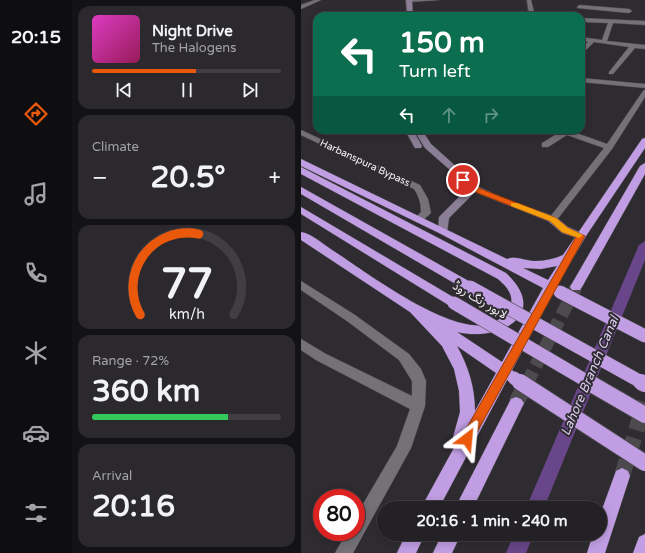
<!DOCTYPE html>
<meta charset="utf-8">
<style>
:root{--surface:#232125;--page:#2b292d;--text:#f1f3f6;--muted:#a3a3a7;--line:#403e42;--accent:#ea580c}
body{margin:0;font-family:"Varela Round","Noto Sans Arabic",sans-serif;background:var(--page);color:var(--text);height:100vh;display:flex;flex-direction:column;font-size:15px;white-space:nowrap}
*{box-sizing:border-box;margin:0}
p{font-size:13px;color:var(--muted)}
.icon{flex:none;width:22px;height:22px;fill:none;stroke:currentColor;stroke-width:2;stroke-linecap:round;stroke-linejoin:round}
.map{position:relative;flex:1;overflow:hidden}
.details{display:flex;flex-direction:column;gap:6px;padding:6px;background:#131214;width:229px}
.details>*{flex:none}
.top-card{position:absolute;left:12px;top:12px;width:272px;height:122px;border-radius:12px;box-shadow:0 2px 10px #0003,0 0 0 1px var(--line);background:#0b6e4f;color:#fff;overflow:hidden}
.speed{position:absolute;left:12px;top:489px;display:flex;gap:8px;font-size:20px;font-weight:700;text-align:center}
.speed>*{display:grid;place-content:center;width:52px;height:52px;border-radius:50%;background:var(--surface);box-shadow:0 2px 10px #0003,0 0 0 1px var(--line);line-height:1}
.speed .limit{border:6px solid #d22;background:#fff;color:#111}
.pin{position:absolute;display:grid;place-items:center;width:34px;height:34px;color:#fff;margin:-17px;border:2px solid #fff;border-radius:50%;box-shadow:0 1px 4px #0007}
.me{position:absolute;width:44px;margin:-22px;rotate:29deg;stroke-linejoin:round;filter:drop-shadow(0 0 3px #0008)}
.turn{display:flex;align-items:center;gap:14px;height:84px;padding:0 20px;font-size:18px}
.turn .icon{width:52px;height:52px;stroke-width:2.5}
.turn b{display:block;font-size:28px;line-height:34px}
.lanes{display:flex;align-items:center;height:38px;padding:0 20px;background:#0003;justify-content:center;gap:20px;direction:ltr}
.lanes .off{opacity:.35}
.big{font-size:30px;font-weight:700;line-height:1.1}
.details .widget{flex:1;display:flex;flex-direction:column;justify-content:center;gap:6px;min-width:0;padding:0 14px;border-radius:12px;background:var(--page)}
.details .dial{align-items:center;gap:0}
.dial svg{height:104px;overflow:visible;fill:none;stroke:var(--line);stroke-width:7;stroke-linecap:round;text-anchor:middle}
.dial text{fill:var(--text);stroke:none}
.song{display:flex;align-items:center;gap:12px}
.cover{width:48px;height:48px;border-radius:6px;background:linear-gradient(135deg,hsl(310 70% 55%),hsl(330 70% 35%))}
.played{height:4px;border-radius:2px;background:linear-gradient(90deg,var(--accent) 55%,var(--line) 55%)}
.keys{display:flex;justify-content:space-around;direction:ltr}
.heat{display:flex;justify-content:space-between;align-items:center;font-size:22px;direction:ltr}
.charge{height:6px;border-radius:3px;background:linear-gradient(90deg,#34c759 72%,var(--line) 0)}
.trip{position:absolute;left:76px;top:501px;width:230px;height:40px;border-radius:20px;background:var(--surface);box-shadow:0 2px 10px #0003,0 0 0 1px var(--line);font-weight:700;line-height:40px;text-align:center}
main{display:flex;flex:1;min-height:0}
.tab-bar{display:flex;flex-direction:column;width:72px;justify-content:space-around;align-items:center;background:#0e0d0f;color:var(--muted)}
.tab-bar .icon{width:28px;height:28px}
.tab-bar .on{color:var(--accent)}
.tab-bar b{font-size:18px;color:var(--text)}
.map>svg:first-child{display:block}
.lines{fill:none;stroke-linecap:round;stroke-linejoin:round}
.canal{fill:#694689;fill-rule:evenodd}
.highway-tunnel-far1{stroke:#4d4a4e;stroke-width:13;stroke-dasharray:13 6;stroke-linecap:butt}
.highway-tunnel{stroke:#4d4a4e;stroke-width:16;stroke-dasharray:16 8;stroke-linecap:butt}
.street-casing{stroke:#4c4a4e;stroke-width:1}
.secondary-casing{stroke:#4c4a4e;stroke-width:1}
.highway-casing{stroke:#4c4a4e;stroke-width:1}
.street{fill:#747277;fill-rule:evenodd}
.secondary{fill:#8b7f97;fill-rule:evenodd}
.highway{fill:#c19ee3;fill-rule:evenodd}
.highway-bridge-far1-casing{stroke:#4c4a4e;stroke-width:14;stroke-linecap:butt}
.highway-bridge-casing{stroke:#4c4a4e;stroke-width:18;stroke-linecap:butt}
.highway-bridge-far1{stroke:#c19ee3;stroke-width:13}
.highway-bridge{stroke:#c19ee3;stroke-width:16}
.route{fill:#ea580c;stroke:#983908}
.slow{fill:#f59e0b}
.labels{text-anchor:middle;dominant-baseline:central;stroke-width:4;stroke-linejoin:round;paint-order:stroke}
.far-street-label{font-size:10px;fill:#f4f2f5;stroke:#2f2c31}
.street-label{font-size:12px;fill:#f4f2f5;stroke:#2f2c31}
.water-label{font-size:13px;font-style:italic;fill:#decbf2;stroke:#2f2c31}
</style>
<main>
<nav class="tab-bar">
<b>20:15</b>
<svg class="icon on" aria-label="directions" viewBox="0 0 24 24"><path d="M12 3l9 9-9 9-9-9zM9 14v-3h6M13 9l2 2-2 2"/></svg>
<svg class="icon" aria-label="music" viewBox="0 0 24 24"><path d="M9 18V5l10-2v13"/><circle cx="6" cy="18" r="3"/><circle cx="16" cy="16" r="3"/></svg>
<svg class="icon" aria-label="phone" viewBox="0 0 24 24"><path d="M5 4h4l2 5-3 2q2 4 5 5l2-3 5 2v4C11 20 4 13 5 4z"/></svg>
<svg class="icon" aria-label="climate" viewBox="0 0 24 24"><path d="M12 3v18M4 7l16 10M4 17L20 7"/></svg>
<svg class="icon" aria-label="car" viewBox="0 0 24 24"><path d="M5 17H2v-5l4-1 3-4h7l3 4 3 1v5h-3M9 17h6M6 11h13"/><circle cx="7" cy="17" r="2"/><circle cx="17" cy="17" r="2"/></svg>
<svg class="icon" aria-label="filters" viewBox="0 0 24 24"><path d="M4 7h16M4 17h16"/><circle cx="9" cy="7" r="2"/><circle cx="15" cy="17" r="2"/></svg>
</nav>
<section class="details">
<div class="widget">
<div class="song"><i class="cover"></i><div><b>Night Drive</b><p>The Halogens</p></div></div>
<div class="played"></div>
<div class="keys"><svg class="icon" aria-label="previous" viewBox="0 0 24 24"><path d="M18 5L8 12l10 7zM5 5v14"/></svg><svg class="icon" aria-label="pause" viewBox="0 0 24 24"><path d="M8 5v14M16 5v14"/></svg><svg class="icon" aria-label="next" viewBox="0 0 24 24"><path d="M6 5l10 7-10 7zM19 5v14"/></svg></div>
</div>
<div class="widget"><p>Climate</p>
<div class="heat"><a>−</a><b class="big">20.5°</b><a>+</a></div>
</div>
<div class="widget dial"><svg viewBox="0 0 100 80">
<path d="M14 69A42 42 0 1 1 86 69"/>
<path d="M14 69A42 42 0 0 1 59 7" stroke="#ea580c"/>
<text x="50" y="56" font-size="32" font-weight="700">77</text>
<text x="50" y="72" font-size="11">km/h</text>
</svg></div>
<div class="widget"><p>Range · 72%</p><b class="big">360 km</b><div class="charge"></div></div>
<div class="widget"><p>Arrival</p><b class="big">20:16</b></div>
</section>
<div class="map">
<svg width="344" height="553" viewBox="0 0 344 553">
<rect width="100%" height="100%" fill="#2f2c31"/>
<g class="lines">
<g class="canal">
<polygon points="344,241 344,260 243,508 225,508 338,245"/>
<polygon points="213,534 233,534 225,553 205,553"/>
</g>
<polyline class="highway-tunnel-far1" points="226,383 275,287"/>
<g class="highway-tunnel">
<polyline points="215,403 226,382"/>
<polyline points="321,476 344,402"/>
</g>
<defs>
<g id="street">
<polygon points="14,0 20,0 0,9 0,5"/>
<polygon points="106,0 138,0 108,2"/>
<polygon points="226,0 230,0 234,16 228,16"/>
<polygon points="278,5 328,9 331,11 328,13 276,8"/>
<polygon points="280,18 344,21 344,25 312,23 306,41 344,45 344,49 334,48 312,74 308,74 308,72 328,47 293,42 280,55 280,49 287,42 280,41 280,37 301,40 307,23 280,22"/>
<polygon points="280,78 344,84 344,88 280,82"/>
<polygon points="344,90 344,97 311,149 255,221 249,221 247,219 249,217 303,148 266,135 247,147 241,147 241,143 259,132 256,130 267,130 306,144 342,91"/>
<path d="M0,130L119,185L127,199L130,213L121,221H115L113,219L120,212C120,204 118,196 113,189L0,135Z"/>
<polygon points="0,281 54,315 108,354 120,369 125,381 124,406 110,448 52,553 34,553 46,532 55,532 55,516 96,446 109,409 15,360 0,350 0,339 25,354 111,396 111,381 98,360 46,321 0,290"/>
</g>
<g id="secondary">
<polygon points="105,0 111,0 112,16 106,16"/>
<polygon points="104,130 112,130 121,146 120,148 114,148"/>
<polygon points="113,130 121,130 130,144 178,187 204,199 255,217 267,227 283,234 285,236 279,239 261,233 247,221 174,192 148,218 146,233 138,233 137,231 138,217 167,188 157,177 124,148"/>
</g>
<g id="highway">
<path d="M344,138V148L285,236L256,285L262,290L260,293H252L211,370L217,376L215,380L210,382L206,380L138,508H120L154,446L151,441L159,412L158,391L153,369L141,346L109,312L0,240V232C11,234 22,244 31,250C64,271 156,342 194,322C200,318 207,314 209,307C214,295 205,286 197,279L0,174V167L205,273C250,315 198,342 156,332L201,362L242,288L138,233L0,166V159L206,259C213,255 225,261 234,261C244,261 253,259 262,255L341,139ZM256,266L247,280L222,268L240,269ZM156,346L195,373L174,411C174,387 167,366 156,346Z"/>
<polygon points="344,163 344,174 281,287 279,290 271,290 269,287 339,166"/>
<polygon points="0,187 173,284 175,287 173,290 165,290 0,194"/>
<polygon points="0,207 157,300 159,303 157,306 149,306 0,214"/>
<polygon points="215,397 220,399 223,403 172,508 154,508 210,399"/>
<polygon points="321,468 327,471 329,476 304,553 286,553 292,534 299,534 299,515 315,471"/>
<polygon points="105,534 124,534 115,553 96,553"/>
<polygon points="141,534 160,534 151,553 132,553"/>
<polygon points="344,534 344,553 332,553 338,537"/>
</g>
</defs>
<use href="#street" class="street-casing"/>
<use href="#secondary" class="secondary-casing"/>
<use href="#highway" class="highway-casing"/>
<use href="#street" class="street"/>
<use href="#secondary" class="secondary"/>
<use href="#highway" class="highway"/>
<defs>
<g id="highway-bridge-far1">
<polyline points="169,287 342,383"/>
<polyline points="259,292 344,336"/>
<polyline points="153,303 289,383"/>
<polyline points="213,378 220,383"/>
</g>
<g id="highway-bridge">
<polyline points="219,382 344,463"/>
<polyline points="287,382 344,415"/>
<polyline points="340,382 344,384"/>
</g>
</defs>
<use href="#highway-bridge-far1" class="highway-bridge-far1-casing"/>
<use href="#highway-bridge" class="highway-bridge-casing"/>
<use href="#highway-bridge-far1" class="highway-bridge-far1"/>
<use href="#highway-bridge" class="highway-bridge"/>
</g>
<polygon class="route" points="162,177 180,189 255,218 267,228 284,236 170,443 166,445 161,443 160,439 161,436 275,237 261,232 249,221 174,192 160,181 159,180"/>
<polygon class="slow" points="210,203 216,203 255,218 267,228 282,235 278,238 261,232 249,221 210,206"/>
<g class="labels">
<g class="far-street-label">
<text transform="translate(64 163) rotate(25)">Harbanspura Bypass</text>
</g>
<g class="street-label">
<text transform="translate(179 300) rotate(31)">لاہور رنگ روڈ</text>
</g>
<g class="water-label">
<text transform="translate(289 376) rotate(-67)">Lahore Branch Canal</text>
</g>
</g>
</svg>
<div class="speed"><div class="limit">80</div></div>
<div class="pin" style="left:162px;top:180px;background:#d93025"><svg class="icon" aria-label="arrive" viewBox="0 0 24 24"><path d="M6 21V4h12l-3 4 3 4H6"/></svg></div>
<svg class="me" style="left:166px;top:439px" viewBox="-20 -20 40 40"><path d="M0-17L14 15 0 8-14 15z" fill="#ea580c" stroke="#fff" stroke-width="4"/></svg>
<div class="trip">20:16 · 1 min · 240 m</div>
<div class="top-card">
<div class="turn"><svg class="icon" aria-label="left" viewBox="0 0 24 24"><path d="M17 20v-9H6M10 6l-5 5 5 5"/></svg><div><b>150 m</b>Turn left</div></div>
<div class="lanes"><svg class="icon" aria-label="left" viewBox="0 0 24 24"><path d="M17 20v-9H6M10 6l-5 5 5 5"/></svg><svg class="icon off" aria-label="ahead" viewBox="0 0 24 24"><path d="M12 20V5M6 11l6-6 6 6"/></svg><svg class="icon off" aria-label="right" viewBox="0 0 24 24"><path d="M7 20v-9h11M14 6l5 5-5 5"/></svg></div>
</div>
</div>
</main>
